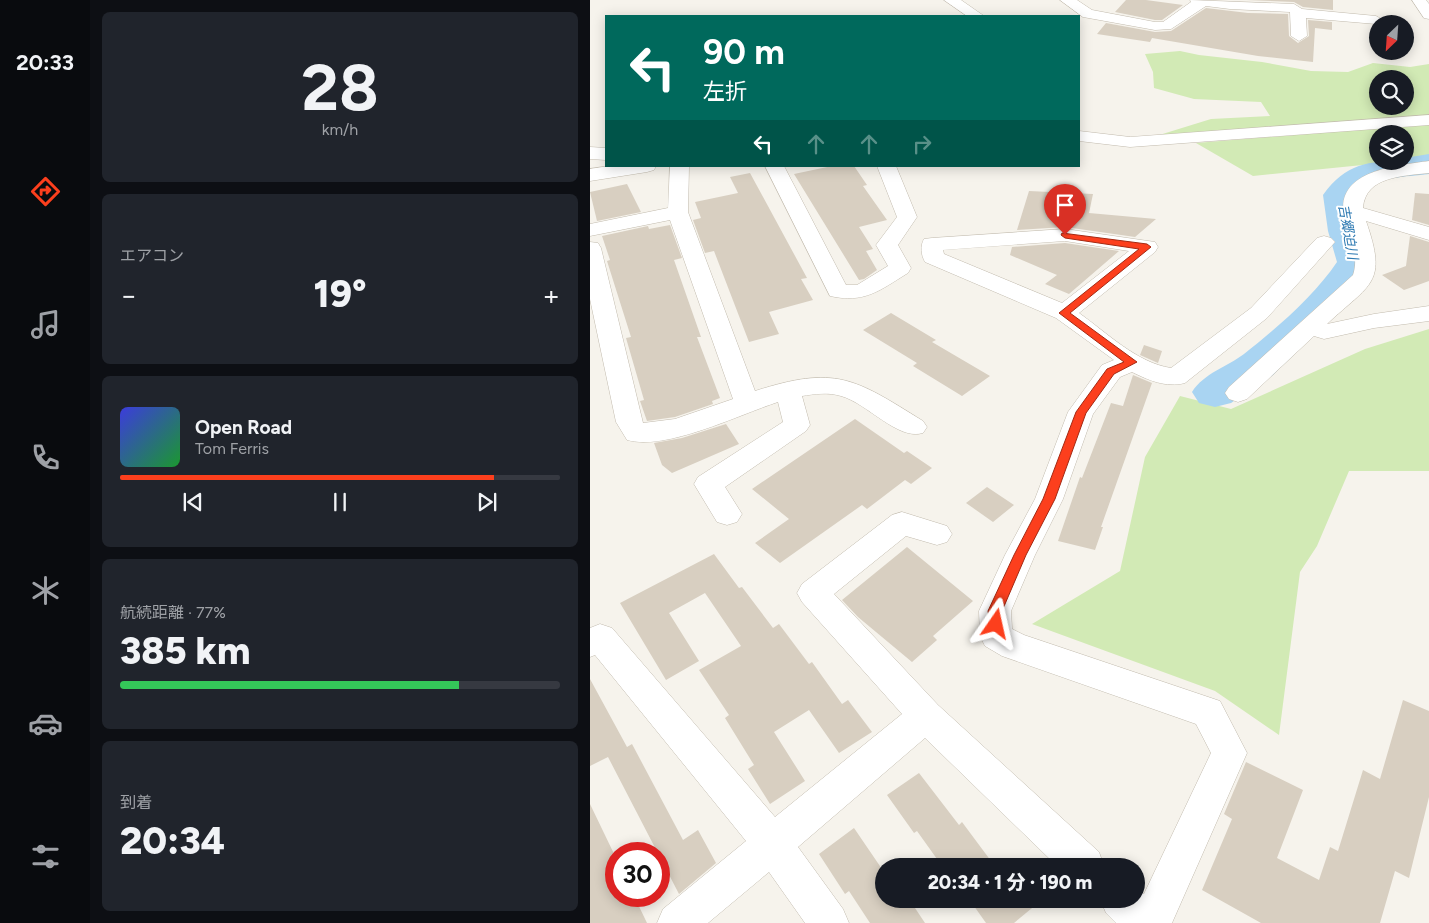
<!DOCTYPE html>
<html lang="ja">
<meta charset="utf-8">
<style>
:root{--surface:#171b24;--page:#20242c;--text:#f1f3f6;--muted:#9ea1a6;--line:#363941;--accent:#fc3f1d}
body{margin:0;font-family:Figtree,"Noto Sans JP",sans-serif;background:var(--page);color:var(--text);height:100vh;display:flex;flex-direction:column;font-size:19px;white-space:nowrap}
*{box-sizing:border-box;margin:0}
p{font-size:16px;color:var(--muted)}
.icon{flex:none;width:28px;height:28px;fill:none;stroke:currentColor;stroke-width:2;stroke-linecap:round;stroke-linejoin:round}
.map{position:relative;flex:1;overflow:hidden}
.sheet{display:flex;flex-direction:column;gap:12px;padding:12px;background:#0d0f14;width:500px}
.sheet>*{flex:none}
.top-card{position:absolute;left:15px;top:15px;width:475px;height:152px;border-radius:0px;box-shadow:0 2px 12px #0003;background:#00695c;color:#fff;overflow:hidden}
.needle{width:32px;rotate:205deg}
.buttons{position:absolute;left:779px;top:15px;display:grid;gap:10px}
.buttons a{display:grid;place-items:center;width:45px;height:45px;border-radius:50%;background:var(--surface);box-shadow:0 2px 12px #0003;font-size:25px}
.speed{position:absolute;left:15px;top:842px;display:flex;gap:10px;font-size:25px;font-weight:700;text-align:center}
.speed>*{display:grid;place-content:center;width:65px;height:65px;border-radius:50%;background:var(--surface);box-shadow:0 2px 12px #0003;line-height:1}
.speed .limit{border:8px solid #d22;background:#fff;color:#111}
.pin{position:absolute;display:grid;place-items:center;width:42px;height:42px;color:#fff;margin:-51px -21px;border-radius:50% 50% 50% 0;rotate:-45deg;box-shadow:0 0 5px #0007}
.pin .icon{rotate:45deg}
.me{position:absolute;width:55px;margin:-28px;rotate:11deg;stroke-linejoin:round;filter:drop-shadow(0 0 4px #0008)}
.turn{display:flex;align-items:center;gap:18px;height:105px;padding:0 15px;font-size:22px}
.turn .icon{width:65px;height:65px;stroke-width:2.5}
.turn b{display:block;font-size:35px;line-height:42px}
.lanes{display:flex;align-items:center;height:48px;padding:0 15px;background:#0003;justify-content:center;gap:25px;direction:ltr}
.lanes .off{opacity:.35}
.big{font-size:38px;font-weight:800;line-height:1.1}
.sheet .card{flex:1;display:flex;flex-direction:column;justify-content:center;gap:8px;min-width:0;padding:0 18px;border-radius:8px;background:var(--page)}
.sheet .dial{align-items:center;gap:0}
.dial b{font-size:65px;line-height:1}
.song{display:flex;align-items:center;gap:15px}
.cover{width:60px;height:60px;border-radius:8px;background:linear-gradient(135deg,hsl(240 70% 55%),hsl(130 70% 35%))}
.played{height:5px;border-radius:2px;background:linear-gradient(90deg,var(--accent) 85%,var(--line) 85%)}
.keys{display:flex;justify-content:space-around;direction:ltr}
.heat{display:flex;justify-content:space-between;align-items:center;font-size:28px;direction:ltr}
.charge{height:8px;border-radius:4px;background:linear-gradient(90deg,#34c759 77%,var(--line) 0)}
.trip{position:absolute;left:285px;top:858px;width:270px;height:50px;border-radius:25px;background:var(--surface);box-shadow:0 2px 12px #0003;font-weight:800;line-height:50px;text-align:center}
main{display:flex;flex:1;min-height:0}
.tabs{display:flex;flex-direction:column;width:90px;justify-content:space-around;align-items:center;background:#090b0e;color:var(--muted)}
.tabs .icon{width:35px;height:35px}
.tabs .current{color:var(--accent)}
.tabs b{font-size:22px;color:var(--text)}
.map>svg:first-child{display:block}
.green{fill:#d2eab5;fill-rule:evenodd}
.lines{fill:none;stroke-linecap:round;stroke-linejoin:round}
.river{fill:#a9d4f2;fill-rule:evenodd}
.building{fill:#d8cfc1}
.minor-casing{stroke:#c2bbae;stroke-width:1}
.minor{fill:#fff;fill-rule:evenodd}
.route{fill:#fc3f1d;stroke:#a42913}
.labels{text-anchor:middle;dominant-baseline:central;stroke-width:4;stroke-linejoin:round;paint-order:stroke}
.far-water-label{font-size:14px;font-style:italic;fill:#2e7ab2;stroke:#fff}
</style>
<main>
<nav class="tabs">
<b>20:33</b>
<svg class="icon current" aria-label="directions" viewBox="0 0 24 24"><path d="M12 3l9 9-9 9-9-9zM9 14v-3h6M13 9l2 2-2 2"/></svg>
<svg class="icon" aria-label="music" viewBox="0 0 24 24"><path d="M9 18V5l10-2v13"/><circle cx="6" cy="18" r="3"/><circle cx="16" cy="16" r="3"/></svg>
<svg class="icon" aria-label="phone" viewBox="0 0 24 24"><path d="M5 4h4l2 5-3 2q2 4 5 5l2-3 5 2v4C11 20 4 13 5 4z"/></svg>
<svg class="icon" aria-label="climate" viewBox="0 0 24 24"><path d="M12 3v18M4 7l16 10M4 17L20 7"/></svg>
<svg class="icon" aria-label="car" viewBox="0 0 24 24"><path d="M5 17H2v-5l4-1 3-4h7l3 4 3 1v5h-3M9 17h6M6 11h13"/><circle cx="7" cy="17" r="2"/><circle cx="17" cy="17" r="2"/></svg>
<svg class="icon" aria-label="filters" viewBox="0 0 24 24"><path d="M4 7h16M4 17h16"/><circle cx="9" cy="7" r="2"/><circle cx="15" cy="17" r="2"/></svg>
</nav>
<section class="sheet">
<div class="card dial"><b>28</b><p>km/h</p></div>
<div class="card"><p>エアコン</p>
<div class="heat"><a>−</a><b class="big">19°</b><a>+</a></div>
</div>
<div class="card">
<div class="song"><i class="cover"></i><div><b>Open Road</b><p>Tom Ferris</p></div></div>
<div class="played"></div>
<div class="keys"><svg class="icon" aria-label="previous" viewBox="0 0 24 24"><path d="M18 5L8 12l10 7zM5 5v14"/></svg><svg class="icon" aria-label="pause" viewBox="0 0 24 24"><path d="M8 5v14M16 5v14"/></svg><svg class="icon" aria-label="next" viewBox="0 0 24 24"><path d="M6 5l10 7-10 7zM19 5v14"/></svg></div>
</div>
<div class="card"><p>航続距離 · 77%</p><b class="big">385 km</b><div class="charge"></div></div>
<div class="card"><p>到着</p><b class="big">20:34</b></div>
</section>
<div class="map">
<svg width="839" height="923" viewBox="0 0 839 923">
<rect width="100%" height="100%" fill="#f6f3ec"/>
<g class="green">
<path d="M590,51L609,55L672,62L721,71L758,72L783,63L820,67L839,64V116L566,136L621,119L680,116L671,102L604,99L564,88L563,72L555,54ZM788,79H815V106H788Z"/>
<polygon points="839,124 839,157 815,161 815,134 788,134 788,161 813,161 663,176 606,143"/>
<polygon points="839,329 839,471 759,471 727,546 710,572 689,735 625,691 442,624 530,571 555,457 590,396 641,409 775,349"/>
</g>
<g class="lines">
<path class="river" d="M839,154V174C817,177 783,176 769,195L776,231L785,262L765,294L683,375L641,403L625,407L609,403L602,392C614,373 637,367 654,354C686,329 725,295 747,262L738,231L733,195C756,163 778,161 815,161V158Z"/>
</g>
<g class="building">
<polygon points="536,0 556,0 593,5 572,20 565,20 525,12"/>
<polygon points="656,0 743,0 743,10 713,7 704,2"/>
<polygon points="616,8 658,13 698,14 699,36 708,43 719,36 718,20 742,22 742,30 725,28 723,62 668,56 562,38 560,42 507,34 516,23 565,32 581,31"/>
<polygon points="242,166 264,166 277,185 273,186 297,220 269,227 283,249 276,251 287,270 274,279 269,280 204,174"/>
<polygon points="160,173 217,278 211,279 223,300 179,312 189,334 159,342 124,251 115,253 103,220 111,218 105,202 148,193 140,177"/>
<polygon points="37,184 51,212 7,221 0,192"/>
<polygon points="439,191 503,194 499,213 566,219 545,237 475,227 427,230"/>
<polygon points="825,193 839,194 839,225 822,220"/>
<polygon points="80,225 92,258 84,260 111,337 107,337 130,398 122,401 123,404 85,417 57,421 50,401 54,400 36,338 41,337 17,261 20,260 12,236 58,226 59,229"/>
<polygon points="820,236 839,242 839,281 814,290 792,275 816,266"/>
<polygon points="475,243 529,251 479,294 455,284 467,275 420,255 422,247"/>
<polygon points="301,313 346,340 342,342 400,376 372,396 323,366 327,363 273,330"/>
<polygon points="554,345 572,351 568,363 550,355"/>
<polygon points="543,375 562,383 511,527 513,527 505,550 468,541 490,477 492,478 521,403 533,406"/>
<polygon points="265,419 314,453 317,451 342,468 321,484 315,480 277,509 272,505 190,563 165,543 199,519 162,489"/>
<polygon points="136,424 149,444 82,473 72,465 64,443 92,438"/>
<polygon points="397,487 424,505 403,522 376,503"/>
<polygon points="317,547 383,601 343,636 347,640 322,662 268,617 252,600"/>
<polygon points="124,554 149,588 152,587 183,628 189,624 219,664 222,662 252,704 258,700 282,732 249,753 219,710 184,732 215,781 180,804 158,769 164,765 135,718 139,715 109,670 151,646 115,593 79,613 109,661 76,680 30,603"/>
<polygon points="0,679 37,747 42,744 93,840 108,830 126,863 89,894 18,757 0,766"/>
<polygon points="813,700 839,711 839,797 819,878 805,871 790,923 671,923 612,890 642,819 634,814 656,762 713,790 687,858 729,880 740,847 748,851 773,770 790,779"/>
<polygon points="329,773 369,825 372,822 401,861 394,866 352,866 327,831 324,833 297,795"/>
<polygon points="0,804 26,858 26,896 44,896 57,923 0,923"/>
<polygon points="264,828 294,872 294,899 319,899 335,923 280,923 259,891 255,894 229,854"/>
<polygon points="379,899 453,899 424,923 396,923"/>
</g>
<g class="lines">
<defs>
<g id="minor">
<polygon points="354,0 371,0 394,16 377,16"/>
<polygon points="470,0 487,0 502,10 565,22 573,22 601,2 600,0 704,4 712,9 786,16 793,20 786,24 716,18 717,36 709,41 701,36 700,12 640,9 616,6 581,29 565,30 493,17"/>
<polygon points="822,0 836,0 839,4 839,19 834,18"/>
<polygon points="839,115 839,125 540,147 489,141 489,131 540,137"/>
<polygon points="0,147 16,148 16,160 0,159"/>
<path d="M839,161V173C814,176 775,176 773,208L839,227V240L776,221C798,284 781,283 737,324L784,314L839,306V321L784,328L734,339L724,336L657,399L648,402L639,399L635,393L639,387L763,275C769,257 761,241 756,223C739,171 804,166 839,161Z"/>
<polygon points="19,166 66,166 64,170 57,172 0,181 0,169"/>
<path d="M80,166H99L98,212L165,391C246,365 264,378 333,421L337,427L333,433C308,441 277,403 251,396C238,392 224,394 212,396L220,425L216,431L135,487L152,514L147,522L137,525L127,522L104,484L108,477L193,422L188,402C148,415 76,451 37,440L26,422L0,299V242L8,243L11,248L53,423L85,419L143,399L80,220L0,236V224L78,208Z"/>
<path d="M175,166H194L256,285H267L298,266L286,245L307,217L287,166H306L327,217L308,245L321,268L318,273C290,290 275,304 240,296Z"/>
<path d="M475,229L565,242L568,247L565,252L489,313C516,332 547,363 581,368L661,308L727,238L734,236L741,238L745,242L677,318L595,383C576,388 558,380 542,372L530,377L503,414L473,499L445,555L421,611L422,629L434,635L630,701L657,753L582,923H526L516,913L510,899H546V887L554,894L621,753L606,724L412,656L395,646L390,636L389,611L415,555L445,499L478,412L512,365L524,360L466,318L335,262C331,255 330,246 334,239L342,238ZM475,241L539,251L472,303L354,254L353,250Z"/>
<polygon points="312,512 357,526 362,534 357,542 347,545 316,536 244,594 348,705 509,852 514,866 467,866 335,738 208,847 253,909 259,923 215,923 179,872 118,923 67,923 73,909 156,841 5,655 0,657 0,628 10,624 22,628 185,817 312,714 212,602 207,593 212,584 302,515"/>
</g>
</defs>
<use href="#minor" class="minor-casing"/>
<use href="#minor" class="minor"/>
</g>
<polygon class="route" points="472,233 557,244 561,247 480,313 547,362 524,374 496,413 465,499 436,555 412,611 410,628 401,628 398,611 424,555 453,499 486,412 517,369 534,362 469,313 549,249 475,238 471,235"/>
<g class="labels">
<g class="far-water-label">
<text transform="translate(758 232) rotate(80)">吉郷迫川</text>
</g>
</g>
</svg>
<div class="buttons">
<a><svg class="needle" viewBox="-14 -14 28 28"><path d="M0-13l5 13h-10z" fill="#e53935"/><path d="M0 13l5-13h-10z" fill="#9ea1a6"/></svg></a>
<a><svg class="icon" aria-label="search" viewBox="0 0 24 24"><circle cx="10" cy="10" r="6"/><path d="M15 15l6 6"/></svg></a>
<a><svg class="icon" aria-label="layers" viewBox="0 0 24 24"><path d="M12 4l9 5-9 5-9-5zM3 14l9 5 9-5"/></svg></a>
</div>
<div class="speed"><div class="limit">30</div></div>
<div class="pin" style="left:475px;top:235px;background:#d93025"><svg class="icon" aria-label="arrive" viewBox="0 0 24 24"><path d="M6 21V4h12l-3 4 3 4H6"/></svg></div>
<svg class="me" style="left:406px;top:624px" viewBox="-20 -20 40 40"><path d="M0-17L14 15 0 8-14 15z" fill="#fc3f1d" stroke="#fff" stroke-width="4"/></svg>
<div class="trip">20:34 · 1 分 · 190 m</div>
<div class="top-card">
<div class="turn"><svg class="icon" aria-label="left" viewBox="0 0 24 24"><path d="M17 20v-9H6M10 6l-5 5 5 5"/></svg><div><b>90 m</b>左折</div></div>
<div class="lanes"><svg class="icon" aria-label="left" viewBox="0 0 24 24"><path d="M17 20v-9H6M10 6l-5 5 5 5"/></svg><svg class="icon off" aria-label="ahead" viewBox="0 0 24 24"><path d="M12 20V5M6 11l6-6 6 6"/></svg><svg class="icon off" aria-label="ahead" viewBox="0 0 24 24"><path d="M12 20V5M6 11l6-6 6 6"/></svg><svg class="icon off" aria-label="right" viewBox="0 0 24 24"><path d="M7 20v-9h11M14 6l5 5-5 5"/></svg></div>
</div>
</div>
</main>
